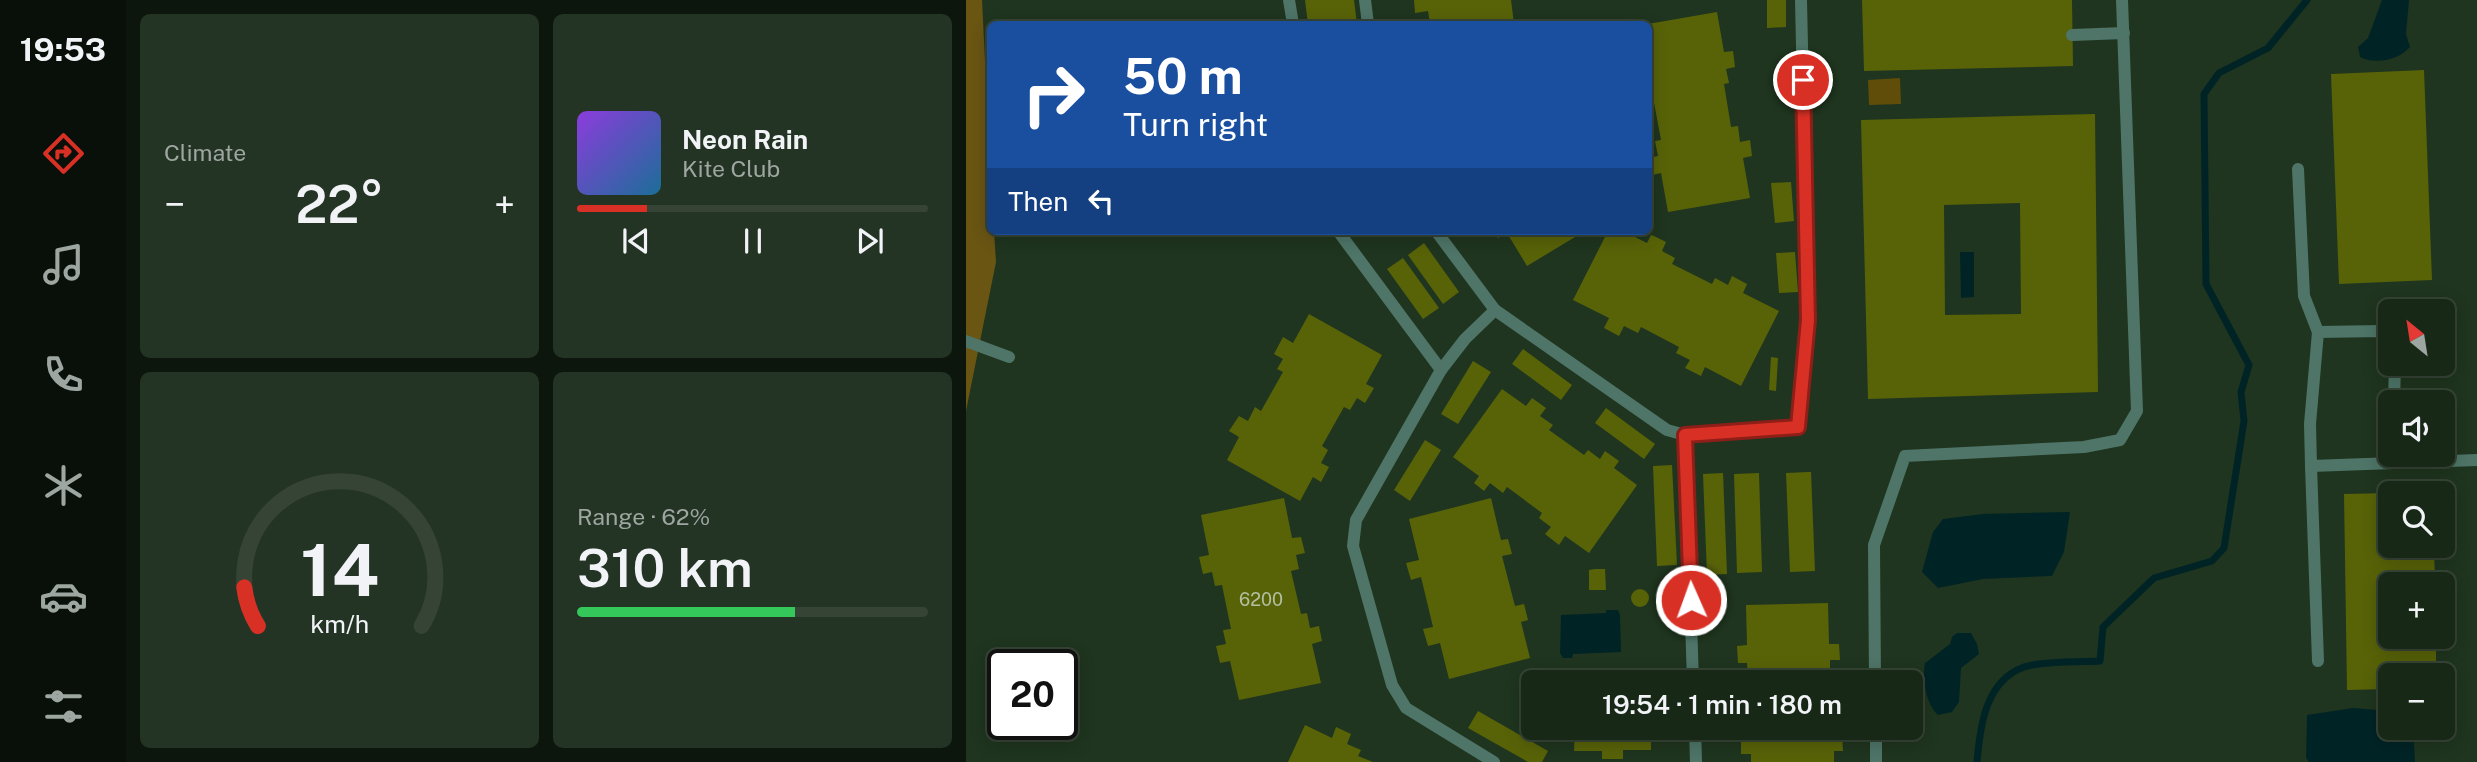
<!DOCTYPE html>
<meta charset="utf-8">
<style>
:root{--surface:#172817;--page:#243424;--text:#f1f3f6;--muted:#9ea6a1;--line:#364436;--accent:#d93025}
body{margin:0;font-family:"Public Sans",sans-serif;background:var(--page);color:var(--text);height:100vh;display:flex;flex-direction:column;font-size:26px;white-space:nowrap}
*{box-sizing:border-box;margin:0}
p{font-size:23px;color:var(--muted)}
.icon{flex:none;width:38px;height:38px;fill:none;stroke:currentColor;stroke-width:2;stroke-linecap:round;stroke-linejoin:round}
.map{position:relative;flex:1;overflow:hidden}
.sheet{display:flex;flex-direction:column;gap:14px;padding:14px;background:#0d160d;width:840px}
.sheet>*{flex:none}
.hud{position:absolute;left:21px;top:21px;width:665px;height:214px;border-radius:10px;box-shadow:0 4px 18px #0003,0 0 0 2px var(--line);background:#1a4fa0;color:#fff;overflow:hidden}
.needle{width:46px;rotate:330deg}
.controls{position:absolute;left:1412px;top:299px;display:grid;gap:14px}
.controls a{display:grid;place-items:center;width:77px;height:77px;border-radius:10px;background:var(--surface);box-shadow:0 4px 18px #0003,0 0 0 2px var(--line);font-size:35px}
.speed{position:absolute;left:21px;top:649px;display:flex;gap:14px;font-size:35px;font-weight:700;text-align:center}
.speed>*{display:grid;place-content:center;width:91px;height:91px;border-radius:50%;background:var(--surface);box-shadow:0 4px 18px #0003,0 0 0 2px var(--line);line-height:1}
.speed .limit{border:4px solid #111;border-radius:10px;background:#fff;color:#111}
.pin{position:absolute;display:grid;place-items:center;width:60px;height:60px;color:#fff;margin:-30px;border:4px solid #fff;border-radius:50%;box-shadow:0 2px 7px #0007}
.me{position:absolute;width:77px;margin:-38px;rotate:358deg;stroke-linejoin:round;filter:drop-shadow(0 0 5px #0008)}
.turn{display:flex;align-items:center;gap:24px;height:147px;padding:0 21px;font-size:32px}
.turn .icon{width:91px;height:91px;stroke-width:2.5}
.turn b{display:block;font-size:49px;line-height:60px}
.then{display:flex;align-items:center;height:66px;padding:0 21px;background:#0003;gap:14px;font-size:26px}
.big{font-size:52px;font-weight:600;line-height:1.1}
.sheet .tile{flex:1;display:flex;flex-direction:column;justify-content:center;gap:10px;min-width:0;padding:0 24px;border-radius:10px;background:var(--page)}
.sheet .dial{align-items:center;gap:0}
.dial svg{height:182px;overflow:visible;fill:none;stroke:var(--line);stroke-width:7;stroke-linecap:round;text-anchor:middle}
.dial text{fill:var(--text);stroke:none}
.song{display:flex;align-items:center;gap:21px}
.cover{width:84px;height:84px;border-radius:10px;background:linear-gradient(135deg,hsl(270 70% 55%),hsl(200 70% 35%))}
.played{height:7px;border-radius:4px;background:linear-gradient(90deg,var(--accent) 20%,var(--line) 20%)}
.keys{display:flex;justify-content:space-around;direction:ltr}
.heat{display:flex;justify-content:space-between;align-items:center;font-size:38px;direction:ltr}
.charge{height:10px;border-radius:5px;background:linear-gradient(90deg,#34c759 62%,var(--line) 0)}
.sheet .tiles{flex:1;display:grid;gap:14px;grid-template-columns:repeat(2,1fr)}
.trip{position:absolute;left:555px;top:670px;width:402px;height:70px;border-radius:10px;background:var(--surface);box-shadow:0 4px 18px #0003,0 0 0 2px var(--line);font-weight:600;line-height:70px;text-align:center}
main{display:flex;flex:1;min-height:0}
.menu{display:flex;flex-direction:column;width:126px;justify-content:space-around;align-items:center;background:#091009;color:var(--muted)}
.menu .icon{width:49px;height:49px}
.menu .active{color:var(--accent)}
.menu b{font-size:32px;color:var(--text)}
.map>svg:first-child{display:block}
.green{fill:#614d0a}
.forest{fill:#6a5513}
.water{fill:#002426}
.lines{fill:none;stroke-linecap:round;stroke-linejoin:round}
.stream{stroke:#002426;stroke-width:7}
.building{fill:#586308;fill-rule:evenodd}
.lane{stroke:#4e7568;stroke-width:12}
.route-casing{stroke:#8d1f18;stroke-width:18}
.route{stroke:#d93025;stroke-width:12}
.labels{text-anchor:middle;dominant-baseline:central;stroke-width:7;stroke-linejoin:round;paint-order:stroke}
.number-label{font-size:18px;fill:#b3c09f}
</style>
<main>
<nav class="menu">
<b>19:53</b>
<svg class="icon active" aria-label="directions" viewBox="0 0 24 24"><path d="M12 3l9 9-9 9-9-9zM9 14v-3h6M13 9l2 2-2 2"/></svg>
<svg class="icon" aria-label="music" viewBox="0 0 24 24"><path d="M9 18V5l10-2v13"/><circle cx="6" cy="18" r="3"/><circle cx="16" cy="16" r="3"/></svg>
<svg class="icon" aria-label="phone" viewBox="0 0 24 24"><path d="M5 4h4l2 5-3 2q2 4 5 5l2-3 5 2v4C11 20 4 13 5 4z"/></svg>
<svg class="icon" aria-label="climate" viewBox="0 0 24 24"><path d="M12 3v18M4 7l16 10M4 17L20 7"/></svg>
<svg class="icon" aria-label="car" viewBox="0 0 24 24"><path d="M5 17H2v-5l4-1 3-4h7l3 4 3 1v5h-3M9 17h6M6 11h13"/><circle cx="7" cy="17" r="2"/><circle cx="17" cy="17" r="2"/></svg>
<svg class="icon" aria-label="filters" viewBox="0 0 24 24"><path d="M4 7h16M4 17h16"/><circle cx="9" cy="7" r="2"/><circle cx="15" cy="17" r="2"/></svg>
</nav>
<section class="sheet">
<div class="tiles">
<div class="tile"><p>Climate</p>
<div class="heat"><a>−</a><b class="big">22°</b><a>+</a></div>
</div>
<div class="tile">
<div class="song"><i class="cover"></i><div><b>Neon Rain</b><p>Kite Club</p></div></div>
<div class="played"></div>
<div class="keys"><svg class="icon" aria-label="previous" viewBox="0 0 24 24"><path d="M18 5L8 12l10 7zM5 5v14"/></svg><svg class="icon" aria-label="pause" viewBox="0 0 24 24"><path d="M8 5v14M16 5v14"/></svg><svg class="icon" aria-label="next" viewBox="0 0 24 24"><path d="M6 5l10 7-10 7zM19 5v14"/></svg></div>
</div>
<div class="tile dial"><svg viewBox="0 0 100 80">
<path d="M14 69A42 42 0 1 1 86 69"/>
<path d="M14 69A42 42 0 0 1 8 52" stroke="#d93025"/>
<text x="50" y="56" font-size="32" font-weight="700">14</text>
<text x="50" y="72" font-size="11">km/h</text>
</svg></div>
<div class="tile"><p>Range · 62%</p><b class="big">310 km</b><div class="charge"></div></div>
</div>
</section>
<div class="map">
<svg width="1511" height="762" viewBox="0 0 1511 762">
<rect width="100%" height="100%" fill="#1f351f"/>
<polygon class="green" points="934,78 935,104 903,105 902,80"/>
<polygon class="forest" points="0,0 16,0 24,163 24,231 28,231 30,262 0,411"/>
<g class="water">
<path d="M1416,0H1443L1440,34L1444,47C1433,60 1409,65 1394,57L1392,47L1402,38Z"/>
<polygon points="994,252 1008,252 1008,297 995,298"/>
<polygon points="1104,512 1098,552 1086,576 1017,579 972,588 956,572 967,532 977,519 1017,514"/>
<polygon points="640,610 652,610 654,615 655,652 607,654 606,658 597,658 594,653 595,615 640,613"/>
<path d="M991,633H1005L1011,644L1013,654L995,668L993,702L986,712L972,715C960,704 956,679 959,663L984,644L986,637Z"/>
<polygon points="1387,708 1424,711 1424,728 1447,728 1449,762 1343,762 1340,758 1341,715"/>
</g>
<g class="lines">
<path class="stream" d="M1011,762C1014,727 1019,681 1058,667C1075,661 1115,662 1134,661L1137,627L1188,578L1246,561L1258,548L1278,421L1275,392L1283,365L1240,284L1238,94L1253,73L1302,48L1341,0"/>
</g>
<g class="building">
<polygon points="339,0 388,0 391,24 342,24"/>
<polygon points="448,0 545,0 548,24 464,24 462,11 449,13"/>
<polygon points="801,0 820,0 820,27 801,28"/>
<polygon points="896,0 1106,0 1107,66 898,71"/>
<polygon points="751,12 758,52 767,51 769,67 760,69 763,83 758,84 765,127 772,126 774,142 784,140 786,156 777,158 784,198 702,212 695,173 686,175 683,158 692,156 689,141 695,140 687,97 682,98 682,24"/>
<polygon points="1458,70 1466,280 1373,284 1365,74"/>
<path d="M1129,114L1132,392L902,399L895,120ZM1054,203L1055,314L979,315L978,205Z"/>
<polygon points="825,182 828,221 809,223 805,183"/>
<polygon points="527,231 619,231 561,266 541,233 532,238"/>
<polygon points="642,231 657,231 681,243 685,235 688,236 700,242 696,251 709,258 706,264 746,284 749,278 762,285 766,276 781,284 777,293 813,311 775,386 739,367 735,376 719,368 724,360 710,353 713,347 675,327 672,333 658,326 653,336 638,328 643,318 607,300"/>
<polygon points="458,243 493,292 477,304 442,255"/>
<polygon points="829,252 832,292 813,293 810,253"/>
<polygon points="437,258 473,308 457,319 421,269"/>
<polygon points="343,314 416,355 400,384 408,388 399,403 391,398 384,410 378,407 356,446 362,450 355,463 363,467 355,482 347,477 334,501 261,460 273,437 263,431 273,416 282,421 289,407 295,411 317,372 311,369 317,359 308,354 317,337 327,343"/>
<polygon points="557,349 606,385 595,400 546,364"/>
<polygon points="805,357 812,358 810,391 803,390"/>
<polygon points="507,361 525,372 492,424 475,414"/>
<polygon points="536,389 560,406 566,398 580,408 574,416 587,425 583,430 618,455 622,450 634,459 639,451 653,461 648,468 671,485 623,553 599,536 593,545 579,534 585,527 573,518 576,513 541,487 537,493 524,483 518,491 508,483 513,476 487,457"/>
<polygon points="640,408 689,444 678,459 629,423"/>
<polygon points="459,440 475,450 444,501 428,490"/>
<polygon points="706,465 711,565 691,566 687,466"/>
<polygon points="842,472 845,472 849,571 824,572 820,473"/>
<polygon points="757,473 761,574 741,575 737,474"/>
<polygon points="793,473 796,572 771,573 768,474"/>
<polygon points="1424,493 1424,546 1468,546 1469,584 1424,584 1424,637 1470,637 1470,676 1424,676 1424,689 1381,690 1378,494"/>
<polygon points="318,498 326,538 335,537 339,553 330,555 333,569 325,571 335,614 341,613 344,628 353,626 356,641 346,644 355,683 273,700 264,661 254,663 250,646 260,644 257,630 265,629 256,585 249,586 246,572 237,574 233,557 243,555 235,515"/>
<polygon points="525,498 535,540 542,539 546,554 536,556 549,606 558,604 562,620 555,622 564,658 483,679 474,643 462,646 457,629 467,627 455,577 445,580 440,563 453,560 443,519"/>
<polygon points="629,569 639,569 640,590 623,590 623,570"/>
<circle cx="674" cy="598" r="9"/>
<polygon points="862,603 863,644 873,644 874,660 864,660 864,676 859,676 859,682 789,682 789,677 782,677 781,663 772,663 771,646 781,645 780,605"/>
<polygon points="607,674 682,674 683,682 607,682"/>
<polygon points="512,711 582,751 576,762 562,762 502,728"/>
<polygon points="339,725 366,738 370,727 385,734 381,744 395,750 392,756 407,762 322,762"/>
<polygon points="609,728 685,728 685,750 657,750 657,759 636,759 636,751 608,751"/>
<polygon points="784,728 866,728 866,735 876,735 877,751 868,751 868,762 785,762 785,754 775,754 775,736 784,736"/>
</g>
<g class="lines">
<g class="lane">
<polyline points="323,0 327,24"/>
<polyline points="399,0 402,24"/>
<polyline points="1106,35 1158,33"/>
<polyline points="1332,169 1338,296 1352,332"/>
<polyline points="372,231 475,370"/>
<polyline points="470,231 529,310 701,430 719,435 832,427 842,320 835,0"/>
<polyline points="0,341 43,357"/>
<polyline points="1424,341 1416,331 1352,332 1344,424 1345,466 1511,460"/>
<polyline points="1428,402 1429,364"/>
<polyline points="719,435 727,682"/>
<polyline points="1345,466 1352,661"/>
<polyline points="909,682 908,545 939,456 1118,447 1154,440 1171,411 1156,0"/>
<polyline points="729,728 730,762"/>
<polyline points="910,728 910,762"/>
<polyline points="528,762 440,708 426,685 387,546 390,520 475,370 499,339 529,310"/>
</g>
</g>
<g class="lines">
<defs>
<polyline id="route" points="725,600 719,435 832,427 842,320 837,80"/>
</defs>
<use href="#route" class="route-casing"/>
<use href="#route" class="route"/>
</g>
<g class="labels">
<g class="number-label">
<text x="295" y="599">6200</text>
</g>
</g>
</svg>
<div class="controls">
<a><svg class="needle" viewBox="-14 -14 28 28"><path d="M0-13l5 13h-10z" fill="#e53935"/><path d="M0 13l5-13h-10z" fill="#9ea6a1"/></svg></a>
<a><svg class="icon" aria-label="sound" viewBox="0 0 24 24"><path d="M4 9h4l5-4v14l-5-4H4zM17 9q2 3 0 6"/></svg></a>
<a><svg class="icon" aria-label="search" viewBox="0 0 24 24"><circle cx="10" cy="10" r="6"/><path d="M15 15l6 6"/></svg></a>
<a>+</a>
<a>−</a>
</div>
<div class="speed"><div class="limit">20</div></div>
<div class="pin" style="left:837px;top:80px;background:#d93025"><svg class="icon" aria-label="arrive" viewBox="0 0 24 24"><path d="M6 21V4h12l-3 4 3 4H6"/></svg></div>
<svg class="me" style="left:725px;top:600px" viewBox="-20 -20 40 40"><circle r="17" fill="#d93025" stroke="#fff" stroke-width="3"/><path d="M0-11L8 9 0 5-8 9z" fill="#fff"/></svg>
<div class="trip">19:54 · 1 min · 180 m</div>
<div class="hud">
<div class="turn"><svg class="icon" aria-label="right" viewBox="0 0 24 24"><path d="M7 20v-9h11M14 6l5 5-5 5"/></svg><div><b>50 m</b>Turn right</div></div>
<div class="then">Then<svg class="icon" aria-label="left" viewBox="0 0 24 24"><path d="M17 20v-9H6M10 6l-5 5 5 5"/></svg></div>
</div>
</div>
</main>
